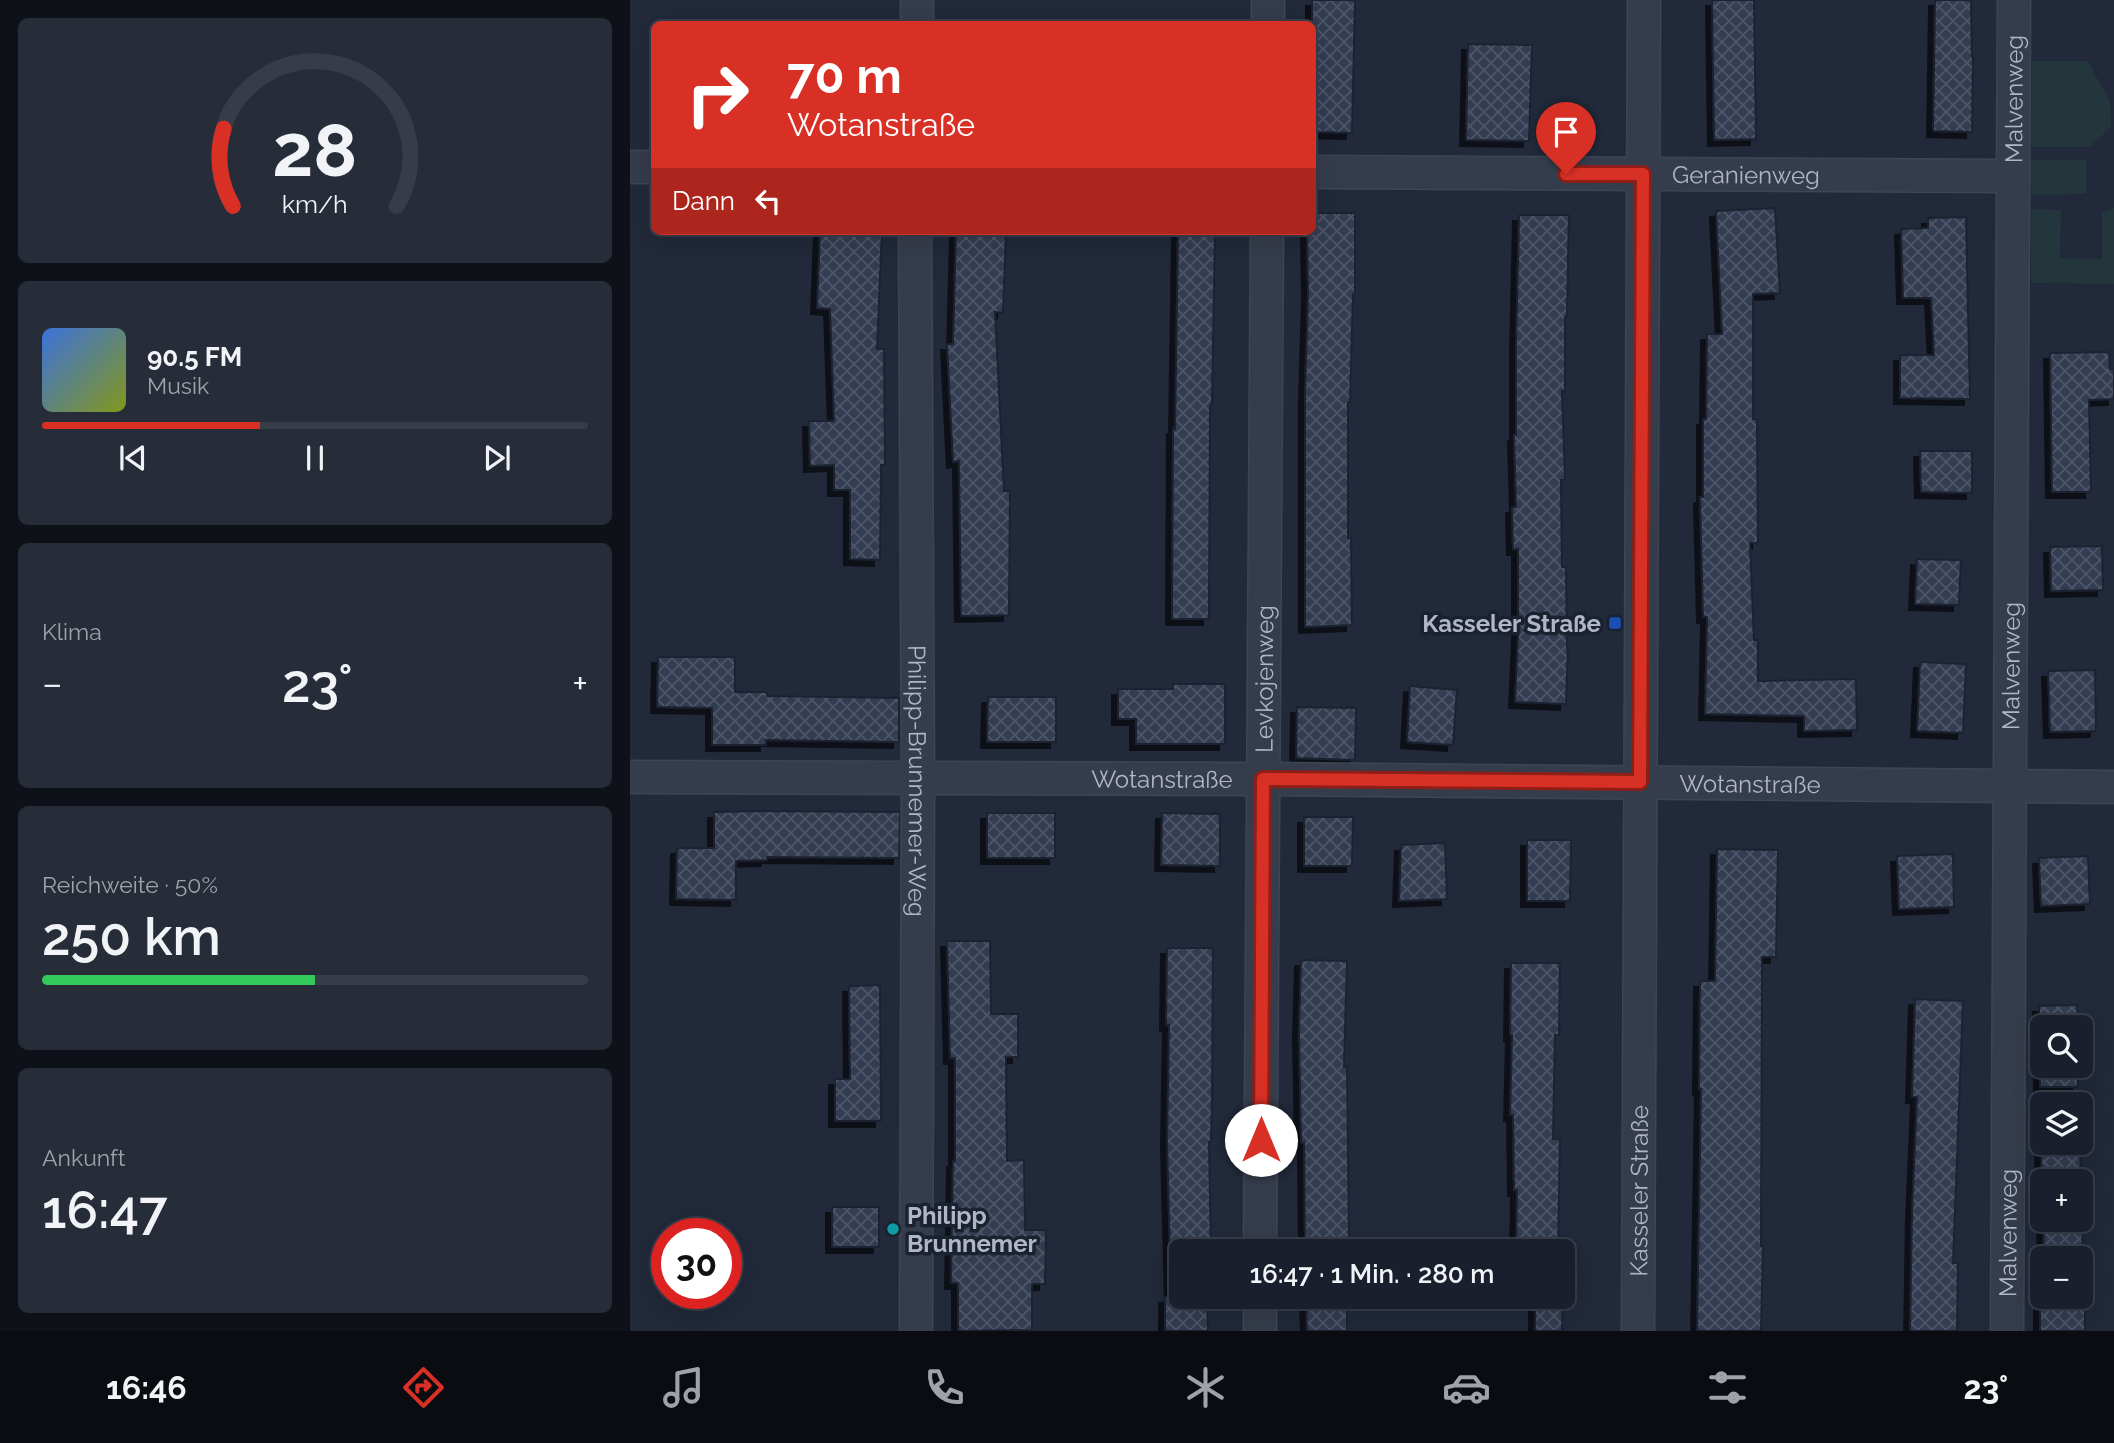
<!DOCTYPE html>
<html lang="de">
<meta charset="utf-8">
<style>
:root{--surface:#191f2c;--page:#262c38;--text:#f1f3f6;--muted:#9fa2a9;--line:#373d48;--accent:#d93025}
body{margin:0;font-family:Raleway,sans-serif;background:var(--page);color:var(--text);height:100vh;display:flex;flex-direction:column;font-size:26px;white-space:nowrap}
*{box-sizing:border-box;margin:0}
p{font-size:23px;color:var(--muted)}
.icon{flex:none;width:38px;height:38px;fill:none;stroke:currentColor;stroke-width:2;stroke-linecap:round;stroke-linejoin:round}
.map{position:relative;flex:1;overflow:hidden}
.drawer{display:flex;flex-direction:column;gap:18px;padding:18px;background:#0e1118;width:630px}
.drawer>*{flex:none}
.top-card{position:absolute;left:21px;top:21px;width:665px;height:214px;border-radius:10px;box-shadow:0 7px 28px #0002,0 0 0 2px var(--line);background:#d93025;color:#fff;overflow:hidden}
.buttons{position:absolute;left:1400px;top:1015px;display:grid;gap:14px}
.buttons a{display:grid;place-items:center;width:63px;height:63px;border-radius:10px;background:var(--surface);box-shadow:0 7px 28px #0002,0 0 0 2px var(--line);font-size:35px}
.speed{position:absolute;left:21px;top:1218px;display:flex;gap:14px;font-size:35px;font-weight:700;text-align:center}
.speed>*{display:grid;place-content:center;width:91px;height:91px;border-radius:50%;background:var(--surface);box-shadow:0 7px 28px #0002,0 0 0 2px var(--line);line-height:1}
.speed .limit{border:10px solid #d22;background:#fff;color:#111}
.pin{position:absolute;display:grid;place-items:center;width:60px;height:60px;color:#fff;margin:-72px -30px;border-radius:50% 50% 50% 0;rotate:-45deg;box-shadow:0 0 7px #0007}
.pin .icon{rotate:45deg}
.me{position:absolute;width:77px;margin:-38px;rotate:0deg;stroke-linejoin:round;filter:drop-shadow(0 0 5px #0008)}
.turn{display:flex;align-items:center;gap:24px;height:147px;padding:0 21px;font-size:32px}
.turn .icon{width:91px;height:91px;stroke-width:2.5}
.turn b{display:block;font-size:49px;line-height:60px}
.then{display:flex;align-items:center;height:66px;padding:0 21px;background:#0003;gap:14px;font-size:26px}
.big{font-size:52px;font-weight:600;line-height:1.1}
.drawer .tile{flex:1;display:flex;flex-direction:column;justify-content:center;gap:10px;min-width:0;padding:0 24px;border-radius:10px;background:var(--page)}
.drawer .dial{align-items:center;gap:0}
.dial svg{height:182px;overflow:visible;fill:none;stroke:var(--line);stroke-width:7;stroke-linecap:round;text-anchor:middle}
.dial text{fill:var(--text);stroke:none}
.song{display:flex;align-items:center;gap:21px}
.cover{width:84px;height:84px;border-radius:10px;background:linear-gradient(135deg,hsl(220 70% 55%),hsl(70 70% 35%))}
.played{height:7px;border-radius:4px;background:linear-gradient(90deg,var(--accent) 40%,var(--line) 40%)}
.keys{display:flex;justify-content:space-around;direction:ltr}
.heat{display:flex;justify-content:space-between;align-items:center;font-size:38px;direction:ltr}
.charge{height:10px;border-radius:5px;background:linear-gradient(90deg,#34c759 50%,var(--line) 0)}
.trip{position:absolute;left:539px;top:1239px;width:406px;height:70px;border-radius:10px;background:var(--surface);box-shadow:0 7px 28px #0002,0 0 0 2px var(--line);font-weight:600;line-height:70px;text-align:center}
.dock{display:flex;height:112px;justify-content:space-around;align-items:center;background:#0a0c12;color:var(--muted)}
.dock .icon{width:49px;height:49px}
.dock .active{color:var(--accent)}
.dock b{font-size:32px;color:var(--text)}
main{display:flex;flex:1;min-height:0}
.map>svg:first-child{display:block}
.green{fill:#23363b}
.building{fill:url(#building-cross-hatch);stroke:#1c2331;stroke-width:2;filter:url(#shadow)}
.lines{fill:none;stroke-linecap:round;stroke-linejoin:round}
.minor-casing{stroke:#3e4554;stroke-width:35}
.minor{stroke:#353c4b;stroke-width:32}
.route-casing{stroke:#8d1f18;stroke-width:18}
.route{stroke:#d93025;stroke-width:12}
.transit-dot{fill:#1a4fb4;stroke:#1a212f;stroke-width:2.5}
.culture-dot{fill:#0f9aa8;stroke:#1a212f;stroke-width:2.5}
.labels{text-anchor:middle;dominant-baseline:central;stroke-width:7;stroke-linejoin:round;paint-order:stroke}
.street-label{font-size:24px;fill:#b0b6c7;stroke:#1a212f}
.poi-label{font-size:24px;font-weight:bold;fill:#b0b6c7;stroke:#1a212f;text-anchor:end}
</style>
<main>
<section class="drawer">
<div class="tile dial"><svg viewBox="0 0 100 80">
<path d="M14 69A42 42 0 1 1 86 69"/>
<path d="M14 69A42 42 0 0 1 10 35" stroke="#d93025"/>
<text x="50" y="56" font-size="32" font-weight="700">28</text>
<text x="50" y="72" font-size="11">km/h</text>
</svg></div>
<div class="tile">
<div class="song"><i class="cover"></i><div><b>90.5 FM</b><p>Musik</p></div></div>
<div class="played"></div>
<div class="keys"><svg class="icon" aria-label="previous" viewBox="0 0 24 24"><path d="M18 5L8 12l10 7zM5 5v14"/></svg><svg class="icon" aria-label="pause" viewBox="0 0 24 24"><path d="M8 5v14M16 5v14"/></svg><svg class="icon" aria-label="next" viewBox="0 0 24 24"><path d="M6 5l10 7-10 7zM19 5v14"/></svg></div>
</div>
<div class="tile"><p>Klima</p>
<div class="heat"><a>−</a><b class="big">23°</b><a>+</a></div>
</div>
<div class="tile"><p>Reichweite · 50%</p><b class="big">250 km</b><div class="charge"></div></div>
<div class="tile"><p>Ankunft</p><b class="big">16:47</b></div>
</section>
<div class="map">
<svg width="1484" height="1331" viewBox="0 0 1484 1331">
<defs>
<pattern id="building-cross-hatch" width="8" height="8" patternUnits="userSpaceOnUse" patternTransform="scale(1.75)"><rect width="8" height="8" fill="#333d51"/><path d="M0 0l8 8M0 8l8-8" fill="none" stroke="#4e5769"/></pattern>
<filter id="shadow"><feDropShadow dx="-6" dy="6" stdDeviation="0" flood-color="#0009"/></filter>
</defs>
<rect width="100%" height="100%" fill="#21293a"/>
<g class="green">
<polygon points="1402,61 1458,61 1480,102 1481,127 1460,147 1401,147"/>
<polygon points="1401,160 1456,160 1456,194 1401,195"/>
<polygon points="1484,208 1484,284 1401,283 1401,209 1431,210 1430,258 1472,259 1472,213"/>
</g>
<g class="building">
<polygon points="682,0 725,0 722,133 682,132"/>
<polygon points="1082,0 1124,0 1126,139 1084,140"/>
<polygon points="1305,0 1341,0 1342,57 1343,57 1342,132 1303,131"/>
<polygon points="838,44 902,45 899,141 836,140"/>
<polygon points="1145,208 1150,293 1123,294 1123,419 1127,419 1128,543 1120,543 1124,640 1128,640 1128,681 1226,679 1227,730 1174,731 1174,716 1075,714 1077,617 1073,617 1070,497 1073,497 1073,419 1076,419 1077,334 1092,334 1086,211"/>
<polygon points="682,213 725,213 725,294 723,294 720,402 718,402 718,538 721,538 722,625 675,627 675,393 678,294 677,231 682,231"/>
<polygon points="889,215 939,215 937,317 935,317 935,391 932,391 935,480 931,480 932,567 936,567 937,647 938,647 936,704 885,702 888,636 888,549 883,549 882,507 886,507 884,435 886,435 886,346"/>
<polygon points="1336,217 1340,399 1270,398 1270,355 1304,355 1301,298 1273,298 1271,229 1298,228 1298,218"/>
<polygon points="190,231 252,231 247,349 254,349 255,465 251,465 250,560 220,559 220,490 204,490 204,465 180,466 179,421 204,421 200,309 187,308"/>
<polygon points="326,231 376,231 373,313 365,312 374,491 380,491 379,615 331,616 329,461 323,462 317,344 323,344"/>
<polygon points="548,231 585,231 582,405 580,405 579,619 542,619 543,428 545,429"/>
<polygon points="1479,352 1480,369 1484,369 1484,399 1459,400 1461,492 1422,492 1420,353"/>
<polygon points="1290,451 1342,451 1342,493 1291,492"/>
<polygon points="1472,546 1473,590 1421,591 1420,547"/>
<polygon points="1287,559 1331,560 1329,605 1285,604"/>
<polygon points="28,657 105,657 105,692 137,692 137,696 269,698 269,742 136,740 136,745 82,745 82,708 27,707"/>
<polygon points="1290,662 1336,664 1333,733 1287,731"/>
<polygon points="1465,670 1466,731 1420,732 1418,671"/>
<polygon points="543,684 595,684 595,744 506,744 506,719 488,719 488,689 543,689"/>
<polygon points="780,686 827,690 823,745 777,742"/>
<polygon points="358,697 426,697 426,742 357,742"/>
<polygon points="667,707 726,708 725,760 666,758"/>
<polygon points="131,811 270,812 269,858 137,857 137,860 106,861 106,900 46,899 47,848 84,848 84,812"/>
<rect x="357" y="813" width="68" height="45"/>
<polygon points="532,813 590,814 590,866 531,865"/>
<polygon points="674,817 723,817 722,866 674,866"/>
<polygon points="897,840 941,840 940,901 897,901"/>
<polygon points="815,843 817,899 769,901 771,845"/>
<polygon points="1087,849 1148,850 1146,957 1132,957 1131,1246 1133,1246 1131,1331 1067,1331 1071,1089 1069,1089 1070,981 1085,981"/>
<polygon points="1323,854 1324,907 1269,909 1267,856"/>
<polygon points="1458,856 1460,904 1411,906 1409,858"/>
<polygon points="317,941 360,941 361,1014 388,1014 388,1057 376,1057 377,1161 394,1160 395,1230 416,1230 415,1284 402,1284 402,1330 328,1331 328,1283 321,1283 323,1161 325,1161 325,1058 320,1058"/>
<polygon points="537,948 583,948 582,1104 581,1142 579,1142 581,1251 551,1251 551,1297 577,1297 578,1331 535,1331 535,1297 541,1297 537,1142 539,1025 536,1025"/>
<polygon points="671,960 717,961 714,1067 717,1067 719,1244 675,1245 674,1143 671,1143 669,1031"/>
<polygon points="881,963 930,963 929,1035 925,1035 923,1139 930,1139 928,1251 886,1251 887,1190 884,1190 883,1115 880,1115 882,1035 880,1035"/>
<polygon points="250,985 251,1121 205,1121 205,1079 220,1079 219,986"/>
<polygon points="1285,999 1333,1001 1323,1263 1328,1263 1327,1331 1280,1331 1282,1213 1287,1097 1282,1097"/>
<polygon points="1447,1005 1448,1027 1412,1027 1412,1066 1448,1066 1448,1087 1410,1087 1409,1006"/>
<polygon points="1450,1143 1451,1181 1412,1181 1412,1194 1411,1144"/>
<polygon points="1451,1182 1453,1267 1455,1267 1455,1331 1410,1331 1410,1266 1412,1266 1412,1297 1451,1297 1451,1258 1414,1258 1413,1220 1451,1220"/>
<rect x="202" y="1207" width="47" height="40"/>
<polygon points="676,1297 717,1297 717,1331 677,1331"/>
<polygon points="905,1298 933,1298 932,1331 905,1331"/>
</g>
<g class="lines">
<defs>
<g id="minor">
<polyline points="287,24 287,0"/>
<polyline points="638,24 638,0"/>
<polyline points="0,167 24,167"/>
<path id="s1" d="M682,172L1383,176"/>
<path id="s2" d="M285,231L288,778L286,1331"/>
<path id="s3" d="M0,777L633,779L1484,787"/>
<path id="s4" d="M630,1251L637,231"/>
<polyline points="630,1331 630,1297"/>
<path id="s5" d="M1008,1331L1014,0"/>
<path id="s6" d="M1377,1331L1384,0"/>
</g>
</defs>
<use href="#minor" class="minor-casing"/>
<use href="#minor" class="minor"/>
</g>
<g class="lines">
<defs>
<polyline id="route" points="631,1140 633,779 1010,782 1013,174 936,174"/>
</defs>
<use href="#route" class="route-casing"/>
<use href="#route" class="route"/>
</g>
<rect class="transit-dot" x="978" y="616" width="14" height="14" rx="3.5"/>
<circle class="culture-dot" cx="263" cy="1229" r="7"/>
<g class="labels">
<g class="street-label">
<text stroke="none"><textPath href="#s6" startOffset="1232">Malvenweg</textPath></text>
<text stroke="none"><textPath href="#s1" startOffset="434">Geranienweg</textPath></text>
<text stroke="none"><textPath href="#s6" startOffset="665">Malvenweg</textPath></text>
<text stroke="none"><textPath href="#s4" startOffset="572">Levkojenweg</textPath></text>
<text stroke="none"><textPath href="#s3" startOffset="532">Wotanstraße</textPath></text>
<text stroke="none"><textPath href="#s2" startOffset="550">Philipp-Brunnemer-Weg</textPath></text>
<text stroke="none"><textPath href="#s3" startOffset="1120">Wotanstraße</textPath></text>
<text stroke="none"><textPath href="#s5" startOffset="140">Kasseler Straße</textPath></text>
<text stroke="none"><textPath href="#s6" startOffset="98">Malvenweg</textPath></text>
</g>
<g class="poi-label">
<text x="971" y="623">Kasseler Straße</text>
<text x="277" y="1215" text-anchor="start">Philipp<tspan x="277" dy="28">Brunnemer</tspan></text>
</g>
</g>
</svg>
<div class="buttons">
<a><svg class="icon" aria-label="search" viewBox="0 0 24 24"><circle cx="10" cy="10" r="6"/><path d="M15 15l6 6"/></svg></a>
<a><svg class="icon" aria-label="layers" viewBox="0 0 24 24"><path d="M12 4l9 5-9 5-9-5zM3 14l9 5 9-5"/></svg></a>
<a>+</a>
<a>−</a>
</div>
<div class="speed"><div class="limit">30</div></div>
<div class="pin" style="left:936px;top:174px;background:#d93025"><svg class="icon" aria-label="arrive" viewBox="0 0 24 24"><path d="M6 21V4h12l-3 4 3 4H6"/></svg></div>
<svg class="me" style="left:631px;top:1140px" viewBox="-20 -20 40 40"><circle r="19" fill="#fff"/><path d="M0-13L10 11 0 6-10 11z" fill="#d93025"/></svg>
<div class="trip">16:47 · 1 Min. · 280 m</div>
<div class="top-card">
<div class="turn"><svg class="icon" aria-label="right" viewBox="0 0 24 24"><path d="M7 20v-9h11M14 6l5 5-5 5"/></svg><div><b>70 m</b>Wotanstraße</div></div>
<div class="then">Dann<svg class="icon" aria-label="left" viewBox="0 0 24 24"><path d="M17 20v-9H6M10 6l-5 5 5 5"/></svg></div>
</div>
</div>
</main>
<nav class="dock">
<b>16:46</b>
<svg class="icon active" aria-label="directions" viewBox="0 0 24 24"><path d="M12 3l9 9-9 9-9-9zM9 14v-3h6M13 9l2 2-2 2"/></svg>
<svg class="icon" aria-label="music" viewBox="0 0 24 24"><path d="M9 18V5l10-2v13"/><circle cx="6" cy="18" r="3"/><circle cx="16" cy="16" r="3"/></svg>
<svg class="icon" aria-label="phone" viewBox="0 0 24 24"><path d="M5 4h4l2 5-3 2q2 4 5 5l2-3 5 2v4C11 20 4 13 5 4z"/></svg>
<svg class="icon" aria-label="climate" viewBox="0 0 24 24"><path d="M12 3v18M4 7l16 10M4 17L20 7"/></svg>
<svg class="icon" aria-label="car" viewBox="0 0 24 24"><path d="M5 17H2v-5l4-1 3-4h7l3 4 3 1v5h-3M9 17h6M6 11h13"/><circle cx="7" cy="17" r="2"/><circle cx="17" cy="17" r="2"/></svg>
<svg class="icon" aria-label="filters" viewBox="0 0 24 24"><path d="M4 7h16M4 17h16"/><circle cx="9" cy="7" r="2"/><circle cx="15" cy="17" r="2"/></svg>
<b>23°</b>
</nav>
